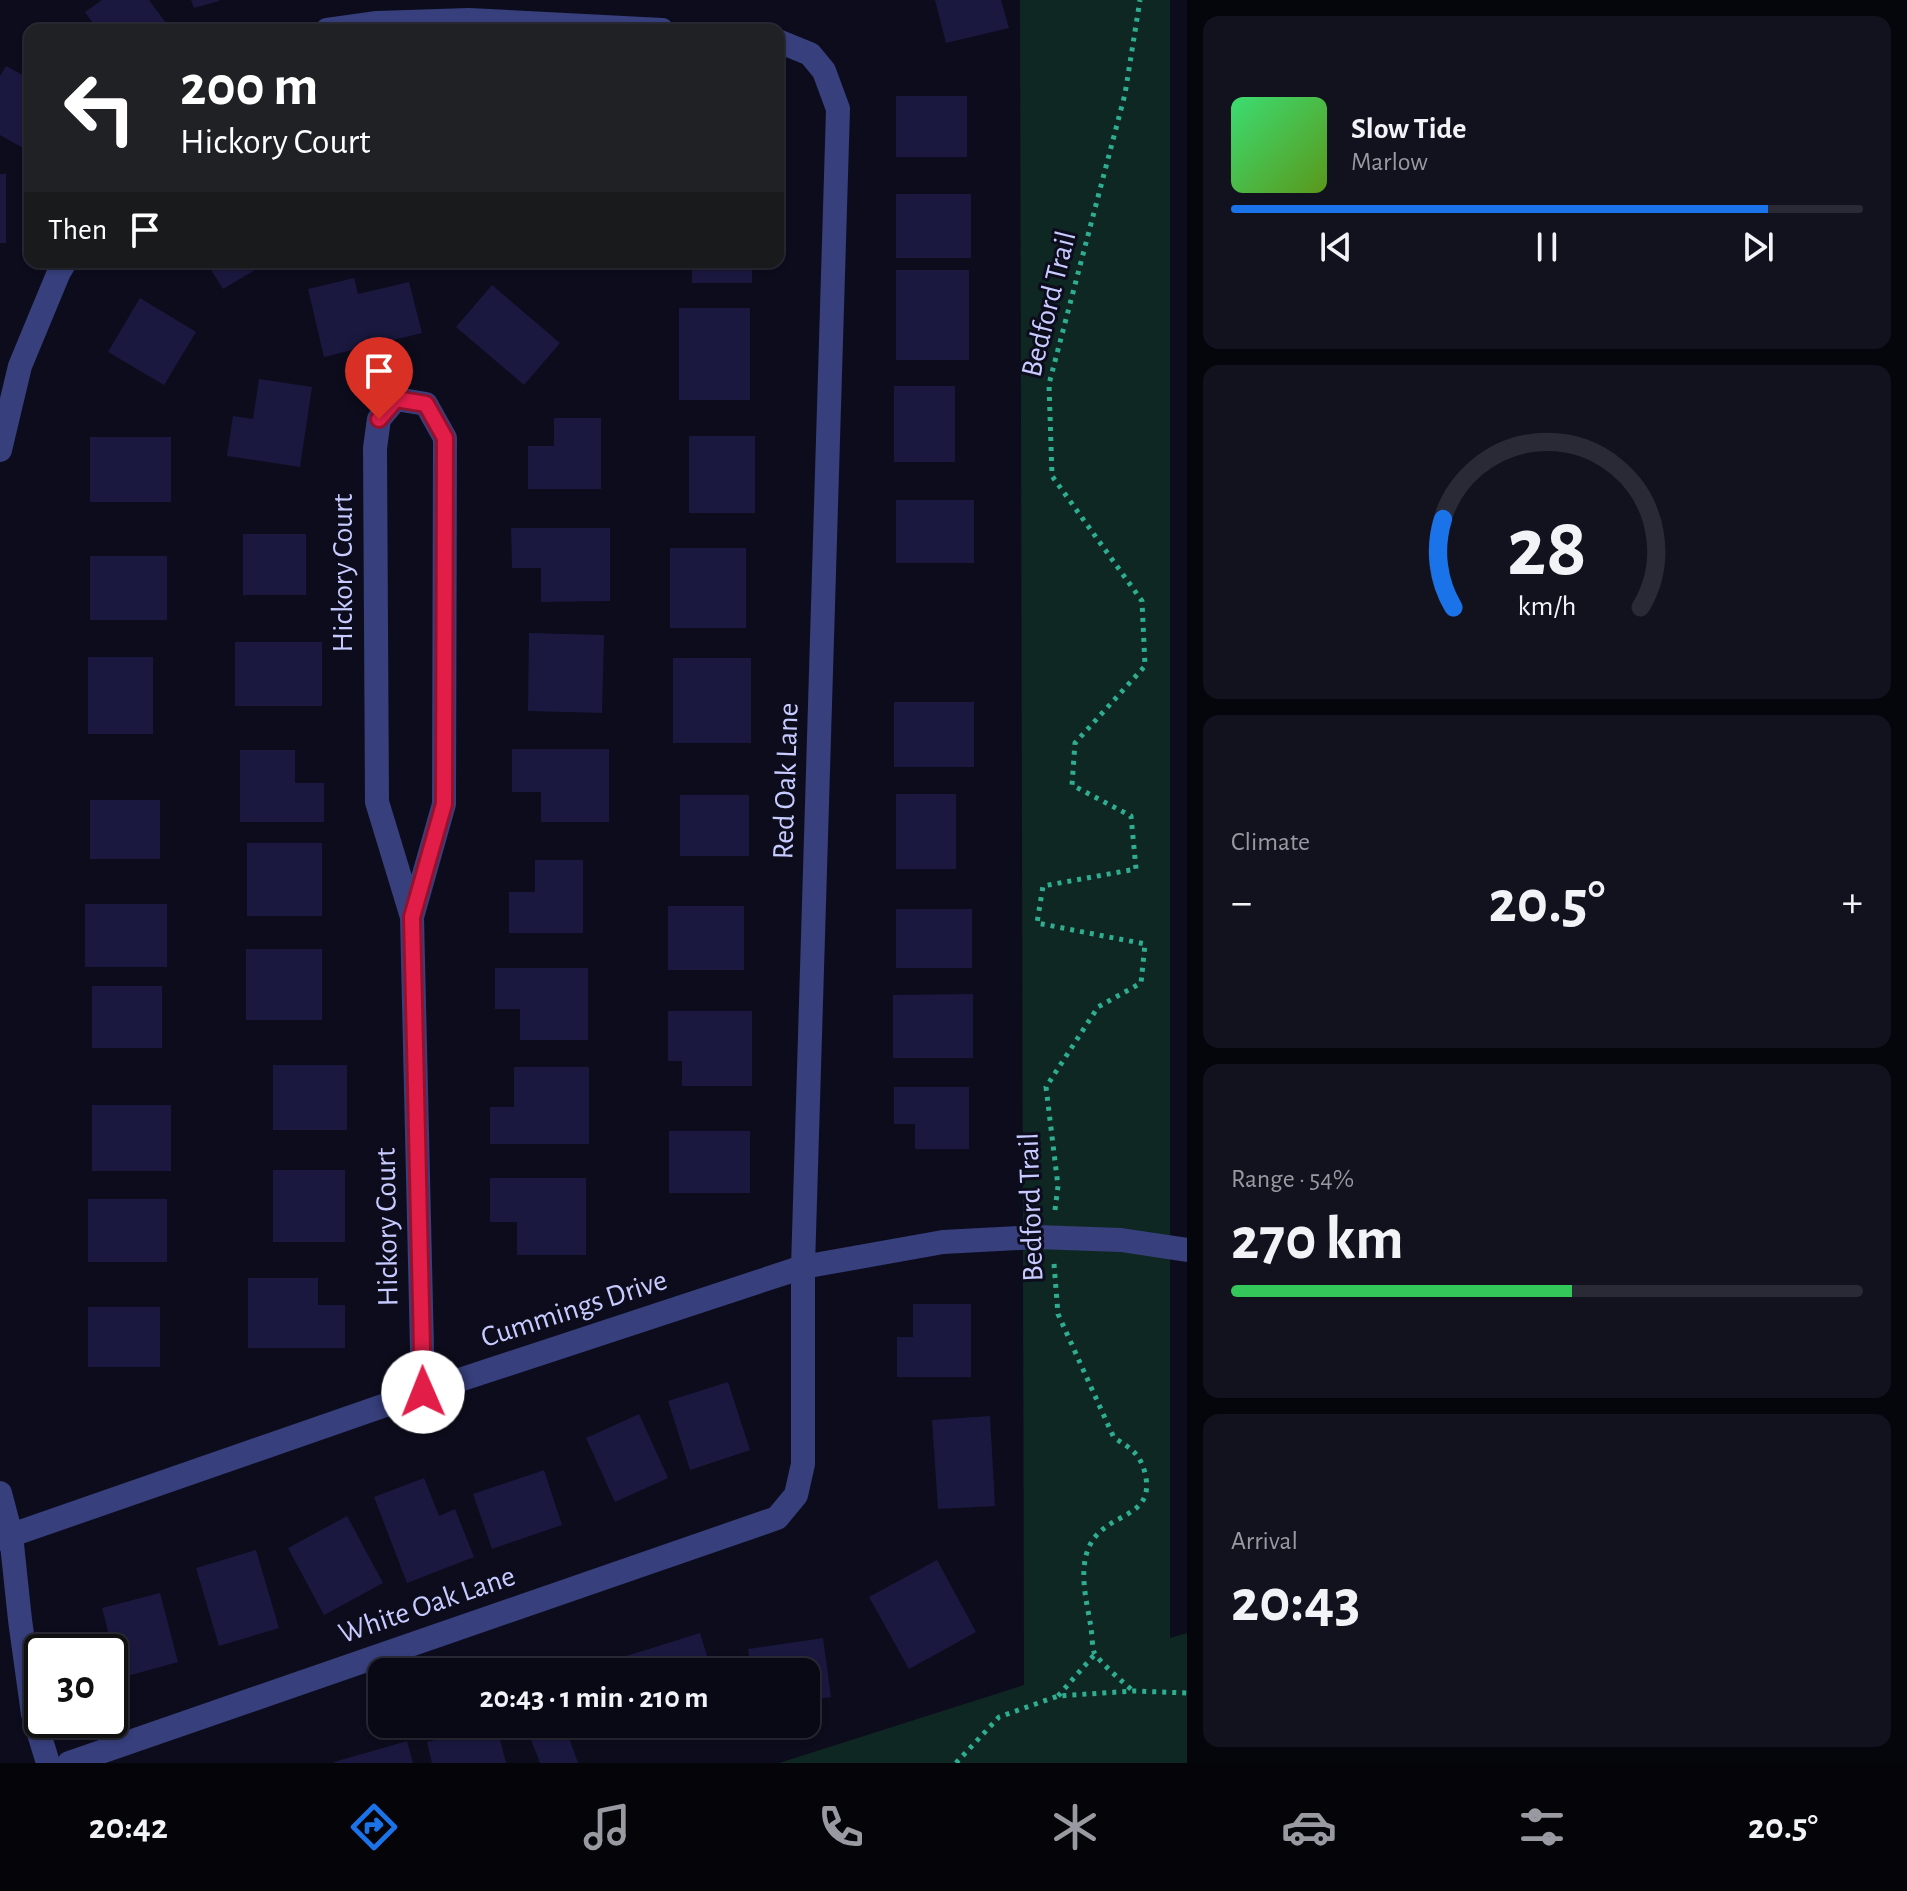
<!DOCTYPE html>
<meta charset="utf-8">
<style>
:root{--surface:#090916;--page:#12121f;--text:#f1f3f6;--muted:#999aa1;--line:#292a35;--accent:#1a73e8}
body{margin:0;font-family:"Alegreya Sans",sans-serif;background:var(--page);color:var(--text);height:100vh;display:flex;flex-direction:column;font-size:30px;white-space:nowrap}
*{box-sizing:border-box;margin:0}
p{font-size:26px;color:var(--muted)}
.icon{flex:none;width:44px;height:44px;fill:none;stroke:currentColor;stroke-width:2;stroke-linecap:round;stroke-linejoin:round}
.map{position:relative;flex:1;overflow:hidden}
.details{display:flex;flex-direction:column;gap:16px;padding:16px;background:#05050c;width:720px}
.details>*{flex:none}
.banner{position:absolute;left:24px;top:24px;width:760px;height:244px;border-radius:16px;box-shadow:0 2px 6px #0004,0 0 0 2px var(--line);background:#202124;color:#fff;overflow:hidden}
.speed{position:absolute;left:24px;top:1634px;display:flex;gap:16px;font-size:40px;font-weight:700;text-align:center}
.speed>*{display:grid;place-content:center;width:104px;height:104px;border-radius:50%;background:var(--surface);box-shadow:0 2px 6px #0004,0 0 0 2px var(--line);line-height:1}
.speed .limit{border:4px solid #111;border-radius:12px;background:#fff;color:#111}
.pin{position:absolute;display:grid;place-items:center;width:68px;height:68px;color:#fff;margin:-82px -34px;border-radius:50% 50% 50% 0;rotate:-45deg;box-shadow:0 0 8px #0007}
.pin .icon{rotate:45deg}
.me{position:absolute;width:88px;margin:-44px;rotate:359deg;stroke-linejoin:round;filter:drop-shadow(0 0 6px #0008)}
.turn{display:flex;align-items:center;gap:28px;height:168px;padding:0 24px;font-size:36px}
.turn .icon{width:104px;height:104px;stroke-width:2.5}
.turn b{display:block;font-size:56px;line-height:68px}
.then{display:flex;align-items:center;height:76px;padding:0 24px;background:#0003;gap:16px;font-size:30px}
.big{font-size:60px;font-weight:600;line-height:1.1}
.details .widget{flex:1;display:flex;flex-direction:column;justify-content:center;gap:12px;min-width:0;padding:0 28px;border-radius:16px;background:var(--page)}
.details .dial{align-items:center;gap:0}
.dial svg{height:208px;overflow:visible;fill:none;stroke:var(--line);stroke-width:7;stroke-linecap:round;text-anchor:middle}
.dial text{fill:var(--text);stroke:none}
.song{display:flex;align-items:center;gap:24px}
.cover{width:96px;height:96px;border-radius:12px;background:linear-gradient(135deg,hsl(140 70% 55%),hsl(90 70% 35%))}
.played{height:8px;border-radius:4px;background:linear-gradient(90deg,var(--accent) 85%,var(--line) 85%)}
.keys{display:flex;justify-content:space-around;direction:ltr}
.heat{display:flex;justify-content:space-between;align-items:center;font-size:44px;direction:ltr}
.charge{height:12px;border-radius:6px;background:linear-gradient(90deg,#34c759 54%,var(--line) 0)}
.trip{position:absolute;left:368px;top:1658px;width:452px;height:80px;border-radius:16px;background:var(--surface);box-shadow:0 2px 6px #0004,0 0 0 2px var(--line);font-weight:600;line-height:80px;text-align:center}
.tabs{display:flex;height:128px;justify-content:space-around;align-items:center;background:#040409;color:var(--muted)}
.tabs .icon{width:56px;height:56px}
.tabs .current{color:var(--accent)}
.tabs b{font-size:36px;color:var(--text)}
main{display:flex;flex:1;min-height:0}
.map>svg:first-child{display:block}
.green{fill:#0f2722}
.building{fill:#1a183e}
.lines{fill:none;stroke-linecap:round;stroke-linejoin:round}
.path{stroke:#2ead91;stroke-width:5;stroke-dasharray:4 6;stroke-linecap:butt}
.minor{stroke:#373f7c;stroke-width:24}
.route-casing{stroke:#92132f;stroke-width:20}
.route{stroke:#e11d48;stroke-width:14}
.labels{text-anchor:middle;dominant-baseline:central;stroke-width:6;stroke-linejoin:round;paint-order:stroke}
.street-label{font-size:30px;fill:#c8cbff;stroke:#0c0c1d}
</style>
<main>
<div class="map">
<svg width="1187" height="1763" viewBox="0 0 1187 1763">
<rect width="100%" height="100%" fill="#0c0c1d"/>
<polygon class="green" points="1020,0 1170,0 1170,1638 1187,1633 1187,1763 779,1763 1024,1685"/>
<g class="building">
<polygon points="102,0 149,0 171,30 98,30 85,12"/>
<polygon points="191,0 219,0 219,1 194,8"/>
<polygon points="935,0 1001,0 1009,28 946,43"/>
<polygon points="6,66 30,79 30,152 0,135 0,76"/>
<rect x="896" y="96" width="71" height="61"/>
<rect x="0" y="174" width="6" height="69"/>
<rect x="896" y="194" width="75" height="64"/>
<polygon points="206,262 268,262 223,289"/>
<rect x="692" y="262" width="60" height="21"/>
<rect x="896" y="270" width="73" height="90"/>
<polygon points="354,278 358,294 409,282 422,333 324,357 308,289"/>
<polygon points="492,285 560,343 524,385 456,327"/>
<polygon points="140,298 196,332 164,385 108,352"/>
<rect x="679" y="308" width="71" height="92"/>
<polygon points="259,379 312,387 300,467 227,456 233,416 253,419"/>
<rect x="894" y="386" width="61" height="76"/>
<polygon points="554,418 601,418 601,489 528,489 528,446 554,446"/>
<rect x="689" y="436" width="66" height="77"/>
<rect x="90" y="437" width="81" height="65"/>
<rect x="896" y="500" width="78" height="63"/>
<polygon points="511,528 610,528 610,601 541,602 541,568 512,568"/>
<rect x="243" y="534" width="63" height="61"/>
<rect x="670" y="548" width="76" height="80"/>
<rect x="90" y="556" width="77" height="64"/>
<polygon points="529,633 604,635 602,713 528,711"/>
<rect x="235" y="642" width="87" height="64"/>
<rect x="88" y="657" width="65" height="77"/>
<rect x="673" y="658" width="78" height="85"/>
<rect x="894" y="702" width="80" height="65"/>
<polygon points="512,749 609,749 609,822 541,822 541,792 512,792"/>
<polygon points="240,750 295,750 295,783 324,783 324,822 240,822"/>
<rect x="896" y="794" width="60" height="75"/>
<rect x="680" y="795" width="69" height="61"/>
<rect x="90" y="800" width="70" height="59"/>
<rect x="247" y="843" width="75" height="73"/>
<polygon points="535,860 583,860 583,933 509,933 509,892 535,892"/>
<rect x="85" y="904" width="82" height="63"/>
<rect x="668" y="906" width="76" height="64"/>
<rect x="896" y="909" width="76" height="59"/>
<rect x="246" y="949" width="76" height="71"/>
<polygon points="495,968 588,968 588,1040 520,1040 520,1009 495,1009"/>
<rect x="92" y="986" width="70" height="62"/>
<polygon points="973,994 973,1058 893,1058 893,995"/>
<polygon points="668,1011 752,1011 752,1086 682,1086 682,1061 668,1061"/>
<rect x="273" y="1065" width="74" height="65"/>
<polygon points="514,1067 589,1067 589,1144 490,1144 490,1107 514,1107"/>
<polygon points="894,1087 969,1087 969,1149 915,1149 915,1124 894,1124"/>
<rect x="92" y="1105" width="79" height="66"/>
<rect x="669" y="1131" width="81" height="62"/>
<rect x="273" y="1170" width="72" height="72"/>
<polygon points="490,1178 586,1178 586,1255 517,1255 517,1222 490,1222"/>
<rect x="88" y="1199" width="79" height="63"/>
<polygon points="248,1278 318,1278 318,1305 345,1305 345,1348 248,1348"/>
<polygon points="913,1304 971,1304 971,1377 897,1377 897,1337 913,1337"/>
<rect x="88" y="1307" width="72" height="60"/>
<polygon points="728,1382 750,1450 690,1470 668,1401"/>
<polygon points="639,1414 668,1478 615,1502 586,1438"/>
<polygon points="990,1416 995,1506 938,1509 932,1420"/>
<polygon points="544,1470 562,1525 492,1549 473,1494"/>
<polygon points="424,1478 439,1516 455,1509 474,1557 407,1583 374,1497"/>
<polygon points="347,1516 383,1583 324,1615 288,1548"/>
<polygon points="256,1550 279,1628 219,1646 196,1568"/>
<polygon points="937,1560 976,1632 909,1669 869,1597"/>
<polygon points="160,1593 178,1662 120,1678 102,1608"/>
<polygon points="700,1633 712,1672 625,1672 620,1658"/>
<polygon points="823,1638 831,1697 806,1701 806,1672 752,1672 748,1649"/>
<polygon points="496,1724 506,1763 432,1763 427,1742"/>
<polygon points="525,1724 605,1724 569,1738 578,1763 540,1763"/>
<polygon points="407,1741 413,1763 334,1763 334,1762"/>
</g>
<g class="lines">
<g class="path">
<polyline points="1055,1210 1058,1186 1046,1087 1098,1007 1141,983 1145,944 1037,923 1043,886 1136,869 1131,816 1072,785 1075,743 1145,666 1142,601 1052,476 1049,384 1125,94 1140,0"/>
<path d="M1054,1264L1058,1314L1114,1438C1131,1448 1140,1454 1145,1473C1156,1519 1109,1511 1091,1543C1077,1568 1087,1602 1091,1628C1092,1635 1092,1645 1094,1652C1098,1661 1124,1683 1133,1691"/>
<polyline points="1058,1696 1095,1654"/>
<polyline points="956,1763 999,1717 1058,1696 1133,1691 1187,1693"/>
</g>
<g class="minor">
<polyline points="327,30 377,23 469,20 662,30"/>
<polyline points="0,450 20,366 59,272 65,262"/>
<polyline points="412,917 444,804 445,438 426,404 396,399 379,419 375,448 377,802 412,917 423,1392"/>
<polyline points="0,1493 11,1535 20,1620 33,1714 48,1763"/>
<polyline points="0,1539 423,1392 803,1267 943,1242 1037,1237 1121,1240 1187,1250"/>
<polyline points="69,1763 777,1518 796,1495 803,1464 803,1267 838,109 824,71 810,54 778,41"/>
</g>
</g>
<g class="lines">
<defs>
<polyline id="route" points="379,419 396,399 426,404 445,438 444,804 412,917 423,1392"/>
</defs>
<use href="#route" class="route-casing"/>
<use href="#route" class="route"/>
</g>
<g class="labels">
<g class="street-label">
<text transform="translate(1049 304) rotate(-76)">Bedford Trail</text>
<text transform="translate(343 573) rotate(-90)">Hickory Court</text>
<text transform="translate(786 781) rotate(-88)">Red Oak Lane</text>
<text transform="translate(1031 1207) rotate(-92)">Bedford Trail</text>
<text transform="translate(387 1227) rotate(-91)">Hickory Court</text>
<text transform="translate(574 1309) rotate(-18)">Cummings Drive</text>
<text transform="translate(427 1605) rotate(-19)">White Oak Lane</text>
</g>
</g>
</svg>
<div class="speed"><div class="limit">30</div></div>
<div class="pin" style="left:379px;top:419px;background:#d93025"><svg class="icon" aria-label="arrive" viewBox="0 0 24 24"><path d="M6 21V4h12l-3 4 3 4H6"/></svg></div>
<svg class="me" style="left:423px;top:1392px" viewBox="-20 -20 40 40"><circle r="19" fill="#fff"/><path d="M0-13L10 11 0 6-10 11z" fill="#e11d48"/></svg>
<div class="trip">20:43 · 1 min · 210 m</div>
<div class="banner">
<div class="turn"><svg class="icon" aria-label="left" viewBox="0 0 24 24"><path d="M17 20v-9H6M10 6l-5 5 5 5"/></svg><div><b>200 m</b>Hickory Court</div></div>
<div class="then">Then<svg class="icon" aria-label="arrive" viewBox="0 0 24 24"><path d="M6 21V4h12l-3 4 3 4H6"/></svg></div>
</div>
</div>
<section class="details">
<div class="widget">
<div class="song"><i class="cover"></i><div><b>Slow Tide</b><p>Marlow</p></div></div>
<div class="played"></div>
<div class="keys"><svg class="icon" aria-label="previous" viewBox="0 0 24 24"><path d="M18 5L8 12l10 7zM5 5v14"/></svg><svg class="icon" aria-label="pause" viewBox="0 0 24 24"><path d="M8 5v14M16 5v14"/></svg><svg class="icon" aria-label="next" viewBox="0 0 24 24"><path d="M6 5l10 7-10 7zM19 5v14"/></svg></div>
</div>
<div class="widget dial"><svg viewBox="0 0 100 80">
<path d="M14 69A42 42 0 1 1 86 69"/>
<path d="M14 69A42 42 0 0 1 10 35" stroke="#1a73e8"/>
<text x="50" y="56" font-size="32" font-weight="700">28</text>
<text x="50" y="72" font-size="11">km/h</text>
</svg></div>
<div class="widget"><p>Climate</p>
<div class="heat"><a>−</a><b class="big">20.5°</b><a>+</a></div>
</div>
<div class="widget"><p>Range · 54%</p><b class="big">270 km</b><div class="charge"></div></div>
<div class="widget"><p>Arrival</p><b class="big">20:43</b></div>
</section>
</main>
<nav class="tabs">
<b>20:42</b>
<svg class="icon current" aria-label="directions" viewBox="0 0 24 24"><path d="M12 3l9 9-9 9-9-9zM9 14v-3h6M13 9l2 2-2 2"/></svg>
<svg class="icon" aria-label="music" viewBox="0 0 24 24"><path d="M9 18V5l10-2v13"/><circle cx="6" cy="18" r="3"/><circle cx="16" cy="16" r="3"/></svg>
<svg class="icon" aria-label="phone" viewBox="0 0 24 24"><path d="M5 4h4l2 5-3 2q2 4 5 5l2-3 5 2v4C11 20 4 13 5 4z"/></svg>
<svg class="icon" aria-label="climate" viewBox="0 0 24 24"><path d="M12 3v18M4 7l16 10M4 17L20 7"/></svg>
<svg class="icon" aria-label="car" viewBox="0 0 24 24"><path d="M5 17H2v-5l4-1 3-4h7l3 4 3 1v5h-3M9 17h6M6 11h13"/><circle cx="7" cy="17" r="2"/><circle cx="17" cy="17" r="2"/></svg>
<svg class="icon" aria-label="filters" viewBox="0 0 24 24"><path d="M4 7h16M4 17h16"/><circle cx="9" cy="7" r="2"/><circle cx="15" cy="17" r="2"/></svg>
<b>20.5°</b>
</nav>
